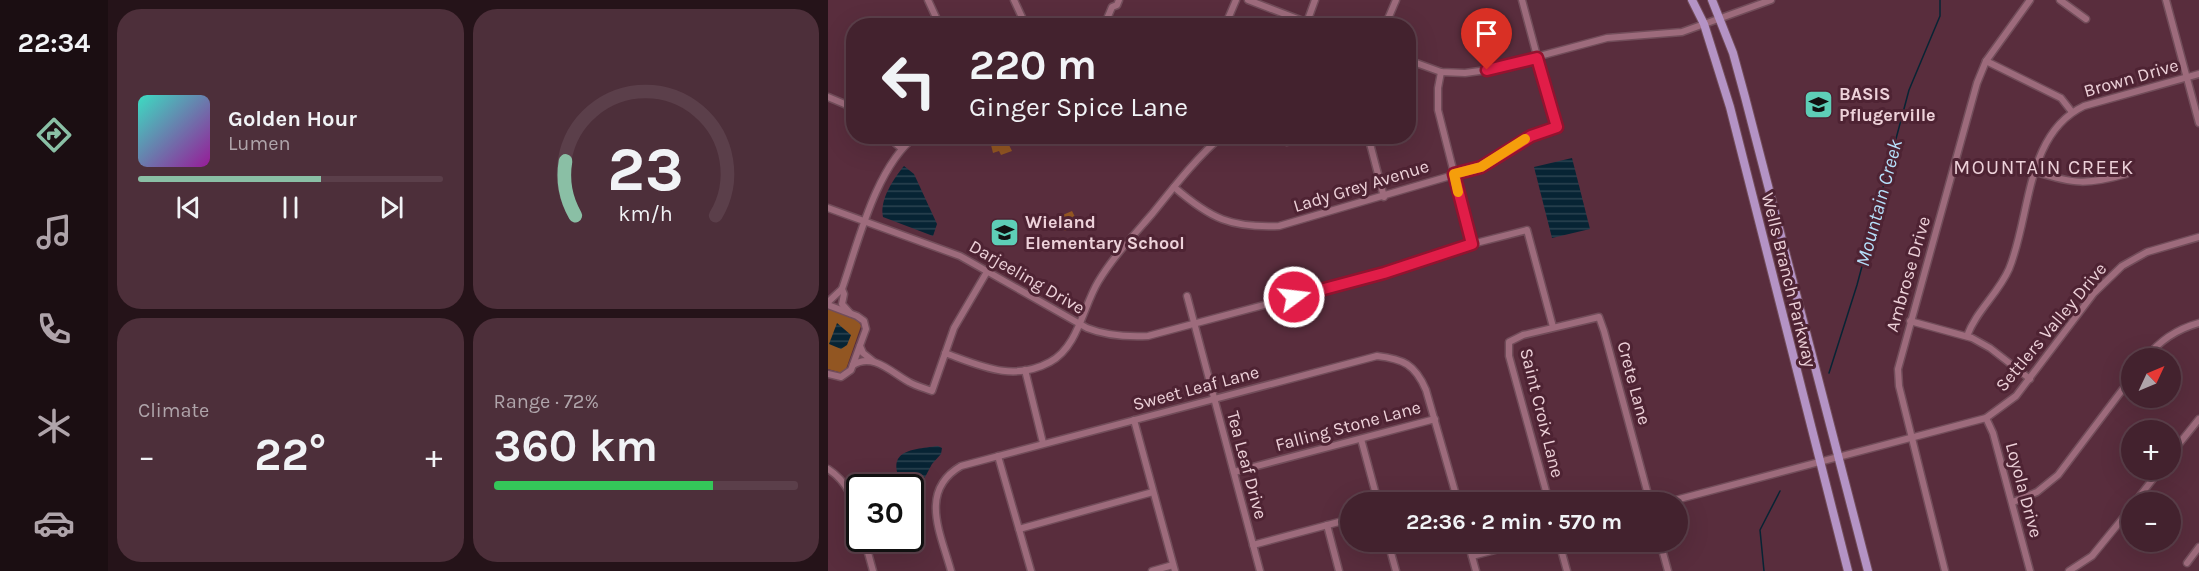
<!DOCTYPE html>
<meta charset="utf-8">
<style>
:root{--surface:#43222e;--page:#4d2f3a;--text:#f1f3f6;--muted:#afa4aa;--line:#5b3f4a;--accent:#8abfa5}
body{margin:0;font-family:Karla,sans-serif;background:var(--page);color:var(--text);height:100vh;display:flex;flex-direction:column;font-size:22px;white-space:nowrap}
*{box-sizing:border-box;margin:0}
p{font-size:20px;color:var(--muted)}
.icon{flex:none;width:33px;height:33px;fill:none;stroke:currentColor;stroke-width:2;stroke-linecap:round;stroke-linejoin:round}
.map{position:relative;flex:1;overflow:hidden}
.drawer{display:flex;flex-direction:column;gap:9px;padding:9px;background:#251319;width:720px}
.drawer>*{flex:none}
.guide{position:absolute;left:18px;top:18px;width:570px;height:126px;border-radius:24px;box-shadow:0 6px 24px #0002,0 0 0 2px var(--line);background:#43222e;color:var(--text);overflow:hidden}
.needle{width:39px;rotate:46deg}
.controls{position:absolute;left:1293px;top:348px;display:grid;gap:12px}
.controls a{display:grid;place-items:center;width:60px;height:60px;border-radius:50%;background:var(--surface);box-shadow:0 6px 24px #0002,0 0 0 2px var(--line);font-size:30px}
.speed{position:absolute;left:18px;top:474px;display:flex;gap:12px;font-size:30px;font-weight:700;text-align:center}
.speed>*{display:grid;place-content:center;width:78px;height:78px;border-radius:50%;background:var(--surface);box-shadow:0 6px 24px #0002,0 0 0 2px var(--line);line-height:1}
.speed .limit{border:3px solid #111;border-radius:9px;background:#fff;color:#111}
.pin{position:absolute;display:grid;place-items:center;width:51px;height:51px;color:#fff;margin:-62px -26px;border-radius:50% 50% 50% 0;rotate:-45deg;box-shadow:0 0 6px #0007}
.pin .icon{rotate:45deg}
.me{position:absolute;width:66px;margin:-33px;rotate:75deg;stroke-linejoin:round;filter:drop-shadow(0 0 4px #0008)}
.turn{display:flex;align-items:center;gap:21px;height:126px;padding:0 24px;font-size:27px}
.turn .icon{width:78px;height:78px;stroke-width:2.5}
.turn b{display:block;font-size:42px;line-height:51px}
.big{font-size:45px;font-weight:700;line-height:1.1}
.drawer .widget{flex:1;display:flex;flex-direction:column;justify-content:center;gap:9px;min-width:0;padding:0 21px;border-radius:24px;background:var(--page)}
.drawer .dial{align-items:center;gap:0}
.dial svg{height:156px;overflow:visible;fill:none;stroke:var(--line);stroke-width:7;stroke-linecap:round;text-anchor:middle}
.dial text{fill:var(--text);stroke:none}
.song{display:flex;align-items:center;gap:18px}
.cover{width:72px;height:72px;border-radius:9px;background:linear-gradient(135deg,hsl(170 70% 55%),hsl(300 70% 35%))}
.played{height:6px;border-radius:3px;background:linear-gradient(90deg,var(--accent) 60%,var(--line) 60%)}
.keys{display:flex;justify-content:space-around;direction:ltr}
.heat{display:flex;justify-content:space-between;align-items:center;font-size:33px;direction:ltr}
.charge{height:9px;border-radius:4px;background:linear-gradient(90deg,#34c759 72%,var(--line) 0)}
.drawer .tiles{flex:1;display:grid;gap:9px;grid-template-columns:repeat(2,1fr)}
.trip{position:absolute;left:512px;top:492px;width:348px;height:60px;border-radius:30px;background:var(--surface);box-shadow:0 6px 24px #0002,0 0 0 2px var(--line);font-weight:700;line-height:60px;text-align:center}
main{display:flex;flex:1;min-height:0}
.tab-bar{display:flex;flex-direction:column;width:108px;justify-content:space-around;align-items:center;background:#1b0e12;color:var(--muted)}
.tab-bar .icon{width:42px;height:42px}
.tab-bar .selected{color:var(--accent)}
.tab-bar b{font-size:27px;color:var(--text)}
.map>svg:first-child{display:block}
.green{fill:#925622}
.water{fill:url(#water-rules)}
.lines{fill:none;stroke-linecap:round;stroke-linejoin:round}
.stream{stroke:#072434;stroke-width:1.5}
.minor-casing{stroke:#724d5a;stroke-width:9}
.major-casing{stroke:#724d5a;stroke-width:10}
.minor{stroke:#9d6b7c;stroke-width:6}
.major{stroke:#b493c5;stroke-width:8}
.route-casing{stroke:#92132f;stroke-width:15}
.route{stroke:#e11d48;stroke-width:10}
.slow{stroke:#f59e0b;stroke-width:10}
.labels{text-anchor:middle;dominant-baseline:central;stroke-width:6;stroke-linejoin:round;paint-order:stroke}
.street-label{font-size:18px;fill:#edd1d9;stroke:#4e2333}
.poi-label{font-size:18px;font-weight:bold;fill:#edd1d9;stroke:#4e2333;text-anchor:start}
.neighbourhood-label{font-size:20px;letter-spacing:1.5px;fill:#edd1d9;stroke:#4e2333}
.water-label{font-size:20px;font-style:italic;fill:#b5dffa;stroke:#4e2333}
</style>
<main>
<nav class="tab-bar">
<b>22:34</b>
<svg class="icon selected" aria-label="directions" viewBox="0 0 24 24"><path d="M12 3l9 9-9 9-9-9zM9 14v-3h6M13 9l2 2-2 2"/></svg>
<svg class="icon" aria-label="music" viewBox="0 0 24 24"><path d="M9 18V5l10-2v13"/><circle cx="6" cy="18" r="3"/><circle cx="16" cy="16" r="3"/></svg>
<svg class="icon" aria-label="phone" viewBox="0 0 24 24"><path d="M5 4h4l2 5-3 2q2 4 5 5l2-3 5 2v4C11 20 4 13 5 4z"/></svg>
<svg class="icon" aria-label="climate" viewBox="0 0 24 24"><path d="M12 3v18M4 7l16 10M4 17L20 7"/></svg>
<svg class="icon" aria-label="car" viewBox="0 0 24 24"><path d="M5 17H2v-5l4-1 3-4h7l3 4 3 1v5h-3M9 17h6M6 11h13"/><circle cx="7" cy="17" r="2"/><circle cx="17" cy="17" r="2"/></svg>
</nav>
<section class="drawer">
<div class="tiles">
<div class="widget">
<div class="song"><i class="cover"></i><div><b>Golden Hour</b><p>Lumen</p></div></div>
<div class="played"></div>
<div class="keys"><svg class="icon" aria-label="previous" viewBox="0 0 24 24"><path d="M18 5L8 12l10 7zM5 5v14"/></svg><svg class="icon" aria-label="pause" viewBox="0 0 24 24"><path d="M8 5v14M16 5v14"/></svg><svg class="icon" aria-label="next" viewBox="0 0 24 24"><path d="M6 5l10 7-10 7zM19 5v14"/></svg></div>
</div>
<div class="widget dial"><svg viewBox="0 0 100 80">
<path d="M14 69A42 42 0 1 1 86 69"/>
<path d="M14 69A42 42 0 0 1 9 41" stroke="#8abfa5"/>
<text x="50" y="56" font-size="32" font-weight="700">23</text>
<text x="50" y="72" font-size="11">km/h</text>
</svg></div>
<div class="widget"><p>Climate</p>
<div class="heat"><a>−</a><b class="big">22°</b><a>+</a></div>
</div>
<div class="widget"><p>Range · 72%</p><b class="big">360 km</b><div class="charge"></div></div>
</div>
</section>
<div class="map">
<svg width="1371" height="571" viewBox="0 0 1371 571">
<defs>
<pattern id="water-rules" width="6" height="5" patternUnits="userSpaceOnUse" patternTransform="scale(1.5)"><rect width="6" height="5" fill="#072434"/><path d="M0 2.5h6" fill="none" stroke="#2b4351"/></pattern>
</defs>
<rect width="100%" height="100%" fill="#592d3d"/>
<g class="green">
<polygon points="165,137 176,137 178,144 180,143 184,151 173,155 171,151 165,153 163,145"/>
<polygon points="244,211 251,225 237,231 230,217"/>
<polygon points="0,309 30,320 33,326 17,372 14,373 0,369"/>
</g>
<g class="water">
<polygon points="744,158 762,229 724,238 706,167"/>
<path d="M76,166L86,174L109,224L105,236L55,217C51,200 66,178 76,166Z"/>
<polygon points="9,323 23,335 19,345 13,349 1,344"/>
<path d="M110,446L114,448L113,454L104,464L88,494L83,495L82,488L75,487C57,451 79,450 110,446Z"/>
</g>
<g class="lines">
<g class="stream">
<polyline points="1001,373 1029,285 1081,90 1112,16 1112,0"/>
<polyline points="936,571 932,530 952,491"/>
</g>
<defs>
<g id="minor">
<polyline points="100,0 112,26"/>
<polyline points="186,0 198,26"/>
<polyline points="420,0 488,26"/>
<polyline points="1232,0 1258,19"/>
<polyline points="1338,0 1371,123"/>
<polyline points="478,25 487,0"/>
<polyline points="276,26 284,7 289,5 291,0"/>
<polyline points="397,26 408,0"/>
<polyline points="557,26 568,0"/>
<polyline points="580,60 613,72 637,73 659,70 779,38 854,32 943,0"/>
<polyline points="1158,61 1233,98 1244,112"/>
<polyline points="613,72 610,88 610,110 644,244"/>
<polyline points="0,97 26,108"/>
<polyline points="59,136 73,148"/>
<polyline points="540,136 556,197"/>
<polyline points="459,142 461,136"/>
<path d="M1208,172C1246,184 1259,185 1298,174"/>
<path d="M346,187C383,219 403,228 451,226L653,167L703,136L728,127L694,0"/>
<path d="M0,208L132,256L259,328C279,336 299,337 320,336L556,273L644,244L699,230L725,327"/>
<polyline points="359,296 432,571"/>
<polyline points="0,302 14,289"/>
<polyline points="0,305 29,316 36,321 38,329 23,370 13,377 0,374"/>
<path d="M22,313L14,304L16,294L14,289C30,243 48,166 88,136"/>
<polyline points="1082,321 1144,338 1162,348 1202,379"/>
<path d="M1139,336C1148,311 1170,294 1181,269C1203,216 1197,134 1256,106L1371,74"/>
<polyline points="32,346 35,353 45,361"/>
<path d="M117,353C153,366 185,382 222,362C250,347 255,307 270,282C285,257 305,236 324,214C346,187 367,159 394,136"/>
<path d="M1318,358C1332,340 1349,329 1371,323"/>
<path d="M25,365C45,352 64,373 81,382C88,386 96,388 104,391L126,328L160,270"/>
<polyline points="197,370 215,443"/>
<polyline points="1158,418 1165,433 1202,571"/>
<polyline points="306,420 347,571"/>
<polyline points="533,439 550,502"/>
<polyline points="1342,455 1371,419"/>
<polyline points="170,456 203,571"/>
<path d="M0,469C20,482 25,499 32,521"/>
<polyline points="406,472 607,419"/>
<polyline points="721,502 681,356 681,342 695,335 771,317 776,331 822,502"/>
<polyline points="840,502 1158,418 1188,396 1266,293 1294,266 1319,252 1371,237"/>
<polyline points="1185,502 1209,492 1230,475 1304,377"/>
<polyline points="1307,502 1332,470"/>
<polyline points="499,525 511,571"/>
<polyline points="191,529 325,492"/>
<polyline points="36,538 45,571"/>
<polyline points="560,542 568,571"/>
<polyline points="640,542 648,571"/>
<polyline points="731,542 739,571"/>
<polyline points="832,542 840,571"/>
<polyline points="425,545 522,519"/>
<polyline points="644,556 697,542"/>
<polyline points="1359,563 1371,547"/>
<path d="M123,571C113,534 90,491 133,466L549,356C575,359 587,364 598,390L630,502"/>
<polyline points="324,571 345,565"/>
<polyline points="1117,571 1071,386 1070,369 1149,83 1158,61 1202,0"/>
<polyline points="1241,571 1264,556 1304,507"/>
</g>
<g id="major">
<polyline points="864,0 876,24 902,107 1020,571"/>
<polyline points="884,0 905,53 917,97 1040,571"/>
</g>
</defs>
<use href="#minor" class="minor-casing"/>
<use href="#major" class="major-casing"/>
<use href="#minor" class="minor"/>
<use href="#major" class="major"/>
</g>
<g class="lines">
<defs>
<polyline id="route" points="466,297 556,273 644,244 626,174 653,167 703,136 729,127 709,58 659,70"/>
</defs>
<use href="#route" class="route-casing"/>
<use href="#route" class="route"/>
<polyline class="slow" points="630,192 626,174 653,167 697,139"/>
</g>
<defs>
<symbol id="school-square" viewBox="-11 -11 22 22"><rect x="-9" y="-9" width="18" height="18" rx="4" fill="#5eceb7" stroke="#4e2333"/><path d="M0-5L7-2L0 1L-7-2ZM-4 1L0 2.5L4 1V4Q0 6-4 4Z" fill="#111"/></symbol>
</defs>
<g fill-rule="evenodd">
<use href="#school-square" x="974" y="88" width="33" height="33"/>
<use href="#school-square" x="160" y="216" width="33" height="33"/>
</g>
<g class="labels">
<g class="street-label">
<text transform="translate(1303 78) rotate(-16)">Brown Drive</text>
<text transform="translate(533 186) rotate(-17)">Lady Grey Avenue</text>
<text transform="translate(1080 274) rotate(-74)">Ambrose Drive</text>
<text transform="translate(199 277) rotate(30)">Darjeeling Drive</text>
<text transform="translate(961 280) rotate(76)">Wells Branch Parkway</text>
<text transform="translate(1223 327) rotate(-50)">Settlers Valley Drive</text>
<text transform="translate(806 383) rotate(75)">Crete Lane</text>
<text transform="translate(368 388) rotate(-15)">Sweet Leaf Lane</text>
<text transform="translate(714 413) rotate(76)">Saint Croix Lane</text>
<text transform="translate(520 426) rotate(-15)">Falling Stone Lane</text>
<text transform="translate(419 465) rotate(75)">Tea Leaf Drive</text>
<text transform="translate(1196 490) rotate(75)">Loyola Drive</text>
</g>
<g class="poi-label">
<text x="1011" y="94">BASIS<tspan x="1011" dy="21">Pflugerville</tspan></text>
<text x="197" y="222">Wieland<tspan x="197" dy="21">Elementary School</tspan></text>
</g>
<g class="neighbourhood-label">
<text x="1216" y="167">MOUNTAIN CREEK</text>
</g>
<g class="water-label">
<text transform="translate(1051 203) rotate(-75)">Mountain Creek</text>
</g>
</g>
</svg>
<div class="controls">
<a><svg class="needle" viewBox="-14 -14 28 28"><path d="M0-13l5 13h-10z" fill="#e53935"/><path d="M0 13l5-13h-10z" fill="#afa4aa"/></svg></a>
<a>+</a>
<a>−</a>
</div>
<div class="speed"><div class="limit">30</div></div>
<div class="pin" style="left:659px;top:70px;background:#d93025"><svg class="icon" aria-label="arrive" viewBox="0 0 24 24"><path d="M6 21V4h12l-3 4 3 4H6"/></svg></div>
<svg class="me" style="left:466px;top:297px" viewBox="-20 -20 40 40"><circle r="17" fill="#e11d48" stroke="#fff" stroke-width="3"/><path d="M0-11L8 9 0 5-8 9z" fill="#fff"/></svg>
<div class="trip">22:36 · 2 min · 570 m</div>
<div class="guide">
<div class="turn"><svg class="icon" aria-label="left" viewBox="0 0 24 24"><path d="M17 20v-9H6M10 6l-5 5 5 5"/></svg><div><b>220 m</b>Ginger Spice Lane</div></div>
</div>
</div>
</main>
